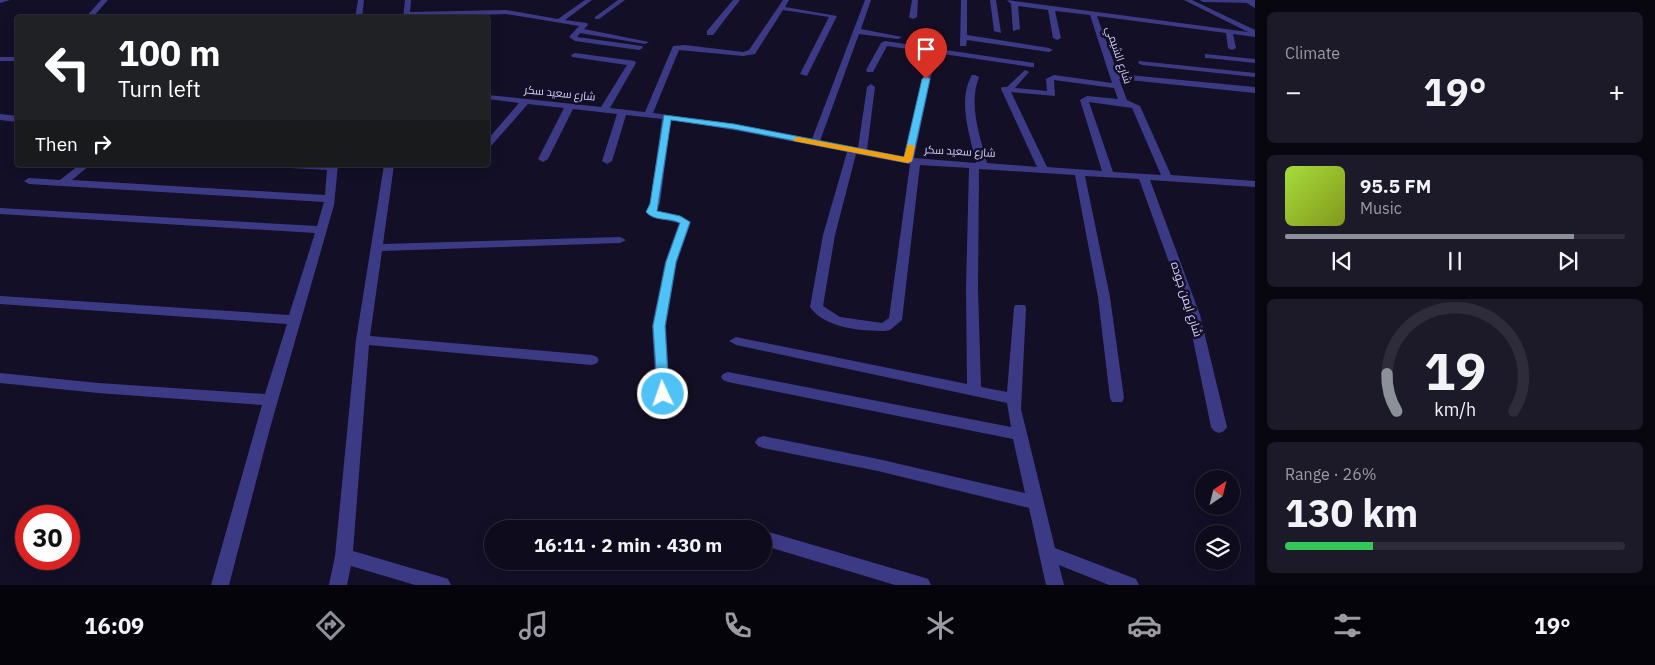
<!DOCTYPE html>
<meta charset="utf-8">
<style>
:root{--surface:#0e0b1c;--page:#1c1929;--text:#f1f3f6;--muted:#9b9ba3;--line:#2e2b3b;--accent:#8c9099}
body{margin:0;font-family:"IBM Plex Sans",Cairo,sans-serif;background:var(--page);color:var(--text);height:100vh;display:flex;flex-direction:column;font-size:19px;white-space:nowrap}
*{box-sizing:border-box;margin:0}
p{font-size:16px;color:var(--muted)}
.icon{flex:none;width:28px;height:28px;fill:none;stroke:currentColor;stroke-width:2;stroke-linecap:round;stroke-linejoin:round}
.map{position:relative;flex:1;overflow:hidden}
.sheet{display:flex;flex-direction:column;gap:12px;padding:12px;background:#08060f;width:400px}
.sheet>*{flex:none}
.hud{position:absolute;left:15px;top:15px;width:475px;height:152px;border-radius:5px;box-shadow:0 2px 12px #0003,0 0 0 1px var(--line);background:#202124;color:#fff;overflow:hidden}
.needle{width:32px;rotate:35deg}
.controls{position:absolute;left:1195px;top:470px;display:grid;gap:10px}
.controls a{display:grid;place-items:center;width:45px;height:45px;border-radius:50%;background:var(--surface);box-shadow:0 2px 12px #0003,0 0 0 1px var(--line);font-size:25px}
.speed{position:absolute;left:15px;top:505px;display:flex;gap:10px;font-size:25px;font-weight:700;text-align:center}
.speed>*{display:grid;place-content:center;width:65px;height:65px;border-radius:50%;background:var(--surface);box-shadow:0 2px 12px #0003,0 0 0 1px var(--line);line-height:1}
.speed .limit{border:8px solid #d22;background:#fff;color:#111}
.pin{position:absolute;display:grid;place-items:center;width:42px;height:42px;color:#fff;margin:-51px -21px;border-radius:50% 50% 50% 0;rotate:-45deg;box-shadow:0 0 5px #0007}
.pin .icon{rotate:45deg}
.me{position:absolute;width:55px;margin:-28px;rotate:357deg;stroke-linejoin:round;filter:drop-shadow(0 0 4px #0008)}
.turn{display:flex;align-items:center;gap:18px;height:105px;padding:0 20px;font-size:22px}
.turn .icon{width:65px;height:65px;stroke-width:2.5}
.turn b{display:block;font-size:35px;line-height:42px}
.then{display:flex;align-items:center;height:48px;padding:0 20px;background:#0003;gap:10px;font-size:19px}
.big{font-size:38px;font-weight:800;line-height:1.1}
.sheet .tile{flex:1;display:flex;flex-direction:column;justify-content:center;gap:8px;min-width:0;padding:0 18px;border-radius:8px;background:var(--page)}
.sheet .dial{align-items:center;gap:0}
.dial svg{height:130px;overflow:visible;fill:none;stroke:var(--line);stroke-width:7;stroke-linecap:round;text-anchor:middle}
.dial text{fill:var(--text);stroke:none}
.song{display:flex;align-items:center;gap:15px}
.cover{width:60px;height:60px;border-radius:8px;background:linear-gradient(135deg,hsl(80 70% 55%),hsl(70 70% 35%))}
.played{height:5px;border-radius:2px;background:linear-gradient(90deg,var(--accent) 85%,var(--line) 85%)}
.keys{display:flex;justify-content:space-around;direction:ltr}
.heat{display:flex;justify-content:space-between;align-items:center;font-size:28px;direction:ltr}
.charge{height:8px;border-radius:4px;background:linear-gradient(90deg,#34c759 26%,var(--line) 0)}
.trip{position:absolute;left:484px;top:520px;width:288px;height:50px;border-radius:25px;background:var(--surface);box-shadow:0 2px 12px #0003,0 0 0 1px var(--line);font-weight:800;line-height:50px;text-align:center}
.menu{display:flex;height:80px;justify-content:space-around;align-items:center;background:#06040b;color:var(--muted)}
.menu .icon{width:35px;height:35px}
.menu .on{color:var(--accent)}
.menu b{font-size:22px;color:var(--text)}
main{display:flex;flex:1;min-height:0}
.map>svg:first-child{display:block}
.lines{fill:none;stroke-linecap:round;stroke-linejoin:round}
.minor{fill:#3d3a85;fill-rule:evenodd}
.tertiary{fill:#3d3a85;fill-rule:evenodd}
.route{fill:#4fc3f7;stroke:#337fa1}
.slow{fill:#f59e0b}
.labels{text-anchor:middle;dominant-baseline:central;stroke-width:5;stroke-linejoin:round;paint-order:stroke}
.far-street-label{font-size:11px;fill:#d9d4ff;stroke:#130f26}
.street-label{font-size:12px;fill:#d9d4ff;stroke:#130f26}
</style>
<main>
<div class="map">
<svg width="1255" height="585" viewBox="0 0 1255 585">
<rect width="100%" height="100%" fill="#130f26"/>
<g class="lines">
<g class="minor">
<polygon points="0,0 10,0 0,3"/>
<polygon points="101,0 108,0 92,18 85,18"/>
<polygon points="358,0 364,0 362,18 355,18"/>
<polygon points="405,0 411,0 410,12 506,10 558,19 585,0 592,0 565,20 587,23 588,25 584,29 649,42 645,44 580,33 577,37 642,46 643,48 639,50 575,41 569,37 579,26 506,14 403,18"/>
<polygon points="618,0 625,0 599,19 595,19 595,17"/>
<polygon points="733,0 740,0 713,35 707,35 707,31"/>
<path d="M783,0H789L785,7L837,16L807,76L800,74L829,17L783,10L755,54L743,56L679,50L653,113L734,124L812,139L865,0H871L861,29L902,37L898,39L859,34L820,141L858,148L867,87L871,84L875,87L867,150L904,157L929,52L887,46L873,72H867L866,70L881,43L885,41L1034,63V67H1031L936,53L914,158L976,163C970,135 957,101 972,75H975L979,77C968,105 980,136 987,163L1037,167L1001,89L1002,87H1007L1025,70L1029,72L1015,88L1047,91L1046,79L1054,75L1112,83L1090,15L1055,11L1061,38L1057,40L1053,38L1048,10L1018,6L1020,29L1013,31L1011,4L1007,0L1248,32L1184,0H1192L1255,30V37L1233,34L1236,48L1232,50L1228,48L1226,33L1097,16L1118,74L1255,87V93L1119,79L1127,100L1140,106L1171,175L1255,181V187L1150,180L1200,315L1227,427L1224,431L1219,433L1214,431L1211,427L1188,315L1139,179L1085,176L1110,297L1124,398L1122,402H1112L1110,398L1098,297L1075,175L979,169L978,288L981,387L1007,392L1014,308L1015,305H1025L1026,308L1021,409L1055,548L1136,579L1139,585H1109L1059,565L1064,585H1046L1029,508L878,471L763,448L758,446L755,442L758,438L763,436L878,459L1025,493L1013,439L728,382L723,380L721,377L723,374L728,372L1011,427L1007,403L736,345L729,341L736,337L967,384L966,288L969,168L920,165L902,320L890,330L885,331C861,331 824,328 810,307L823,235L847,152L734,130L671,120L660,203L657,211L681,216L691,222L677,262L666,326L670,394L668,398H658L656,394L652,326L665,262L679,223L655,218L646,212L650,203L662,119L626,115L612,161L607,164L602,161L617,114L573,109L548,159L543,162L538,159L564,108L528,104L491,146L488,147V139L519,103L488,99V95L601,107L627,65L572,57L571,55L575,53L635,61L636,63L610,108L645,112L673,46L685,45L743,52L749,50ZM1054,80L1114,88L1118,99L1087,96L1080,100L1102,171L1047,167L1011,92L1055,96ZM1089,102L1132,108L1161,175L1113,172ZM856,154L910,164L889,318L882,323L840,317L823,306L835,235Z"/>
<polygon points="912,0 918,0 917,17 913,19 909,17"/>
<polygon points="961,0 967,0 967,35 1049,48 1053,50 1049,52 967,40 966,46 960,46"/>
<polygon points="990,0 996,0 1001,33 994,31"/>
<polygon points="1244,0 1250,0 1255,3 1255,8 1245,2"/>
<polygon points="1205,54 1255,59 1255,63 1208,58 1205,58"/>
<rect x="0" y="57" width="18" height="4"/>
<polygon points="1139,61 1255,73 1255,77 1142,65 1138,63"/>
<polygon points="0,114 18,116 18,122 0,120"/>
<polygon points="79,165 90,165 72,180 325,195 327,170 291,168 286,165 338,165 334,205 270,428 229,585 211,585 262,405 98,393 0,383 0,373 98,383 265,394 287,324 0,304 0,296 289,315 315,233 0,214 0,208 317,226 324,202 29,184 24,181 29,178 60,180"/>
<polygon points="384,165 394,165 383,244 620,237 626,240 620,243 382,251 370,336 592,355 597,357 599,360 597,363 592,365 369,345 353,551 442,577 448,579 451,585 415,585 351,566 347,585 329,585 335,556 356,340"/>
<polygon points="731,520 743,524 745,529 723,529 725,522"/>
<polygon points="762,530 922,577 928,579 931,585 895,585 762,545"/>
</g>
<polygon class="tertiary" points="1200,0 1255,0 1255,3 1203,2"/>
</g>
<path class="route" d="M926,76L930,79L912,161L908,163L734,129L671,120L657,211L680,216L690,222L676,262L665,326L669,394L663,399L658,398L653,326L666,262L680,223C668,217 655,222 646,212L650,204L664,115L734,124L904,157L922,79Z"/>
<polygon class="slow" points="797,137 904,157 908,144 915,146 912,161 908,163 794,141 793,139"/>
<g class="labels">
<g class="far-street-label">
<text transform="translate(1119 55) rotate(71)">شارع الشيمي</text>
<text transform="translate(560 93) rotate(6)">شارع سعيد سكر</text>
<text transform="translate(960 151) rotate(3)">شارع سعيد سكر</text>
</g>
<g class="street-label">
<text transform="translate(1187 299) rotate(72)">شارع ايمن جوده</text>
</g>
</g>
</svg>
<div class="controls">
<a><svg class="needle" viewBox="-14 -14 28 28"><path d="M0-13l5 13h-10z" fill="#e53935"/><path d="M0 13l5-13h-10z" fill="#9b9ba3"/></svg></a>
<a><svg class="icon" aria-label="layers" viewBox="0 0 24 24"><path d="M12 4l9 5-9 5-9-5zM3 14l9 5 9-5"/></svg></a>
</div>
<div class="speed"><div class="limit">30</div></div>
<div class="pin" style="left:926px;top:79px;background:#d93025"><svg class="icon" aria-label="arrive" viewBox="0 0 24 24"><path d="M6 21V4h12l-3 4 3 4H6"/></svg></div>
<svg class="me" style="left:663px;top:394px" viewBox="-20 -20 40 40"><circle r="17" fill="#4fc3f7" stroke="#fff" stroke-width="3"/><path d="M0-11L8 9 0 5-8 9z" fill="#fff"/></svg>
<div class="trip">16:11 · 2 min · 430 m</div>
<div class="hud">
<div class="turn"><svg class="icon" aria-label="left" viewBox="0 0 24 24"><path d="M17 20v-9H6M10 6l-5 5 5 5"/></svg><div><b>100 m</b>Turn left</div></div>
<div class="then">Then<svg class="icon" aria-label="right" viewBox="0 0 24 24"><path d="M7 20v-9h11M14 6l5 5-5 5"/></svg></div>
</div>
</div>
<section class="sheet">
<div class="tile"><p>Climate</p>
<div class="heat"><a>−</a><b class="big">19°</b><a>+</a></div>
</div>
<div class="tile">
<div class="song"><i class="cover"></i><div><b>95.5 FM</b><p>Music</p></div></div>
<div class="played"></div>
<div class="keys"><svg class="icon" aria-label="previous" viewBox="0 0 24 24"><path d="M18 5L8 12l10 7zM5 5v14"/></svg><svg class="icon" aria-label="pause" viewBox="0 0 24 24"><path d="M8 5v14M16 5v14"/></svg><svg class="icon" aria-label="next" viewBox="0 0 24 24"><path d="M6 5l10 7-10 7zM19 5v14"/></svg></div>
</div>
<div class="tile dial"><svg viewBox="0 0 100 80">
<path d="M14 69A42 42 0 1 1 86 69"/>
<path d="M14 69A42 42 0 0 1 8 46" stroke="#8c9099"/>
<text x="50" y="56" font-size="32" font-weight="700">19</text>
<text x="50" y="72" font-size="11">km/h</text>
</svg></div>
<div class="tile"><p>Range · 26%</p><b class="big">130 km</b><div class="charge"></div></div>
</section>
</main>
<nav class="menu">
<b>16:09</b>
<svg class="icon on" aria-label="directions" viewBox="0 0 24 24"><path d="M12 3l9 9-9 9-9-9zM9 14v-3h6M13 9l2 2-2 2"/></svg>
<svg class="icon" aria-label="music" viewBox="0 0 24 24"><path d="M9 18V5l10-2v13"/><circle cx="6" cy="18" r="3"/><circle cx="16" cy="16" r="3"/></svg>
<svg class="icon" aria-label="phone" viewBox="0 0 24 24"><path d="M5 4h4l2 5-3 2q2 4 5 5l2-3 5 2v4C11 20 4 13 5 4z"/></svg>
<svg class="icon" aria-label="climate" viewBox="0 0 24 24"><path d="M12 3v18M4 7l16 10M4 17L20 7"/></svg>
<svg class="icon" aria-label="car" viewBox="0 0 24 24"><path d="M5 17H2v-5l4-1 3-4h7l3 4 3 1v5h-3M9 17h6M6 11h13"/><circle cx="7" cy="17" r="2"/><circle cx="17" cy="17" r="2"/></svg>
<svg class="icon" aria-label="filters" viewBox="0 0 24 24"><path d="M4 7h16M4 17h16"/><circle cx="9" cy="7" r="2"/><circle cx="15" cy="17" r="2"/></svg>
<b>19°</b>
</nav>
